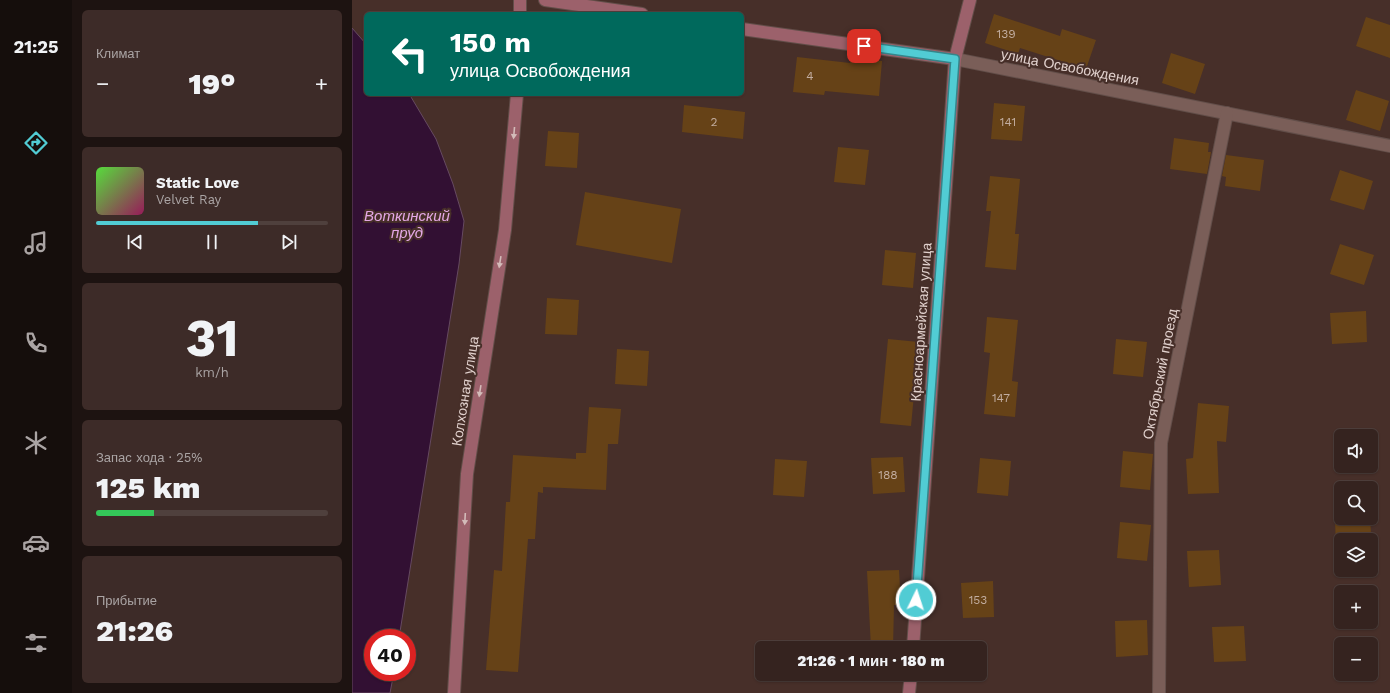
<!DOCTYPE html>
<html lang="ru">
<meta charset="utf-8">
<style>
:root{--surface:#35231f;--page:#3d2b28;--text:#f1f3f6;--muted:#aaa4a4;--line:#4f403d;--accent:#51ccd4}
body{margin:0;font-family:"Work Sans",sans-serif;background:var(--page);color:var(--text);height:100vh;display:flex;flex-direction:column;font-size:15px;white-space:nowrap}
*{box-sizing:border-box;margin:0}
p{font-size:13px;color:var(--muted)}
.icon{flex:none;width:22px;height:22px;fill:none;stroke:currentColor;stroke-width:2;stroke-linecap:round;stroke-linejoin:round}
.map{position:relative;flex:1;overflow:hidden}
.sheet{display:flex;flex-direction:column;gap:10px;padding:10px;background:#1d1311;width:280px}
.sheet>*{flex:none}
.top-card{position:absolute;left:12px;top:12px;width:380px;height:84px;border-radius:6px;box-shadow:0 1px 3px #0004,0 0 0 1px var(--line);background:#00695c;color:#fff;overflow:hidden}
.tools{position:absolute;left:982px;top:429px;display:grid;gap:8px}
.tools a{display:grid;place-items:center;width:44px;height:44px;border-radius:6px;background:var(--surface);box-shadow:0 1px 3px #0004,0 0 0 1px var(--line);font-size:20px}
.speed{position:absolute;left:12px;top:629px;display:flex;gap:8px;font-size:20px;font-weight:700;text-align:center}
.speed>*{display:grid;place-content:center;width:52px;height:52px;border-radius:50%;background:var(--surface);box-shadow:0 1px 3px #0004,0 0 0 1px var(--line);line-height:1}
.speed .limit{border:6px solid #d22;background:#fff;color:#111}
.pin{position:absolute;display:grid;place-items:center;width:34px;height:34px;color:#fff;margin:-17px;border-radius:8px;box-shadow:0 2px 6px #0006}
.me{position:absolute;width:44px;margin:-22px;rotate:4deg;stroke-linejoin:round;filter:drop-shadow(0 0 3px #0008)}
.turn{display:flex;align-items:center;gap:14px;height:84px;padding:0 20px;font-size:18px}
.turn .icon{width:52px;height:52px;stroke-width:2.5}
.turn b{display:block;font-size:28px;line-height:34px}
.big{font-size:30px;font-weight:800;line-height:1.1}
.sheet .tile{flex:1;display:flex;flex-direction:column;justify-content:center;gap:6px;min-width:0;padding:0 14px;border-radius:6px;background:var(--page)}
.sheet .dial{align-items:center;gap:0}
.dial b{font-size:52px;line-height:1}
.song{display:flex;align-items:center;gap:12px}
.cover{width:48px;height:48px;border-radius:6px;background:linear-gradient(135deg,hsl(110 70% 55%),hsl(330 70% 35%))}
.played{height:4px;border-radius:2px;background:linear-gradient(90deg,var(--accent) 70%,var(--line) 70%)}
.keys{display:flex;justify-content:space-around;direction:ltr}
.heat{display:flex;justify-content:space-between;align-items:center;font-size:22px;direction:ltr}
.charge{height:6px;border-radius:3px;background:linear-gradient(90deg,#34c759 25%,var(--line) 0)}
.trip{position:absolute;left:403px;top:641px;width:232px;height:40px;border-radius:6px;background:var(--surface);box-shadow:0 1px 3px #0004,0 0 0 1px var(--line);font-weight:800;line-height:40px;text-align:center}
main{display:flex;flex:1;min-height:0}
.dock{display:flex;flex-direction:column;width:72px;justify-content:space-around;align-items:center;background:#150e0c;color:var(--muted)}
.dock .icon{width:28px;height:28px}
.dock .selected{color:var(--accent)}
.dock b{font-size:18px;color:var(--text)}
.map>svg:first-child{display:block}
.water{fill:#321033;stroke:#664a61}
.building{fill:#664217}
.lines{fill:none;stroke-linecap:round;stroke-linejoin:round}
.street-casing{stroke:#624e49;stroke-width:14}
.secondary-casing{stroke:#624e49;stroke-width:14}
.street{stroke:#7a5e58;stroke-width:12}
.secondary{stroke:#9c616b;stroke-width:12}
.oneway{fill:#d3bbb9}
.route-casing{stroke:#35858a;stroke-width:10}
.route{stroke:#51ccd4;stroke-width:7}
.labels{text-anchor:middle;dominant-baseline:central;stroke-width:4;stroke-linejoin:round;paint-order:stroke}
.number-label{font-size:12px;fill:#c2ada0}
.street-label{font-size:14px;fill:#e1d1cd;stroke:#472f29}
.water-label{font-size:15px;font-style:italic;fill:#e4a8e5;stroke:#472f29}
</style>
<main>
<nav class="dock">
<b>21:25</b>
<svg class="icon selected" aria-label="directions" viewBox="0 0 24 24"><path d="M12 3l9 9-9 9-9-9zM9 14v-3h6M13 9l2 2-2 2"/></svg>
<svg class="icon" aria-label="music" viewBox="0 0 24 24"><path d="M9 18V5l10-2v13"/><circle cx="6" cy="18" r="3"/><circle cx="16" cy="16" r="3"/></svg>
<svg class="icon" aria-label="phone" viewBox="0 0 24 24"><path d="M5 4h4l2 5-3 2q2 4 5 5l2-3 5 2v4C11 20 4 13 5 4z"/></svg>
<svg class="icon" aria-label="climate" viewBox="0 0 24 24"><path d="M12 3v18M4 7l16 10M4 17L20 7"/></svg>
<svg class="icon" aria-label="car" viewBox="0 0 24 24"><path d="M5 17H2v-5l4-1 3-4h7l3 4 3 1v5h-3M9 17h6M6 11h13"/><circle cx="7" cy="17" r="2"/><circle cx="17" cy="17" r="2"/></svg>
<svg class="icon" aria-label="filters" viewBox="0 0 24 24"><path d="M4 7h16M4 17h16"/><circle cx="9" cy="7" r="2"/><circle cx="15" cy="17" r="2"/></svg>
</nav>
<section class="sheet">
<div class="tile"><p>Климат</p>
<div class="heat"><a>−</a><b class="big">19°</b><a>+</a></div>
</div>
<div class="tile">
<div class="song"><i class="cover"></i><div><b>Static Love</b><p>Velvet Ray</p></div></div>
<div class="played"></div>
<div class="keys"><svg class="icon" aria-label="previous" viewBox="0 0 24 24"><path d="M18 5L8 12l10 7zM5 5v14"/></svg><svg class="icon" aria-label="pause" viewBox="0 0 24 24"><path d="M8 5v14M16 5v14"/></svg><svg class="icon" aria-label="next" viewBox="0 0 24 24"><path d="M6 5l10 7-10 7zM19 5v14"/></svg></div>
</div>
<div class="tile dial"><b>31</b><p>km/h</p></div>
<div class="tile"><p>Запас хода · 25%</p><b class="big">125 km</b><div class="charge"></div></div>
<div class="tile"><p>Прибытие</p><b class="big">21:26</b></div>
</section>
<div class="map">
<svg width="1038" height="693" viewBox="0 0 1038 693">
<rect width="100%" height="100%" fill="#472f29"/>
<polygon class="water" points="0,28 14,44 14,94 56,94 59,97 84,139 101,184 112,221 107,264 47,638 21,638 21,672 42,672 38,693 0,693"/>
<g class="building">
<polygon points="642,14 708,36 710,29 744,40 734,69 668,48 666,54 633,43"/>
<polygon points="1014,17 1038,25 1038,58 1004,46"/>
<polygon points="819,53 853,64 843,94 810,83"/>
<polygon points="445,57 498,63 499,58 530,61 527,96 473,91 472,95 441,92"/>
<polygon points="1004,90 1037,101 1028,131 994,120"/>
<polygon points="642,103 673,106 670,141 639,139"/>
<polygon points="332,105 393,112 391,139 330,132"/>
<polygon points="196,131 227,133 225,168 193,166"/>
<polygon points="822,138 857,143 856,152 859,152 855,174 818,169"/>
<polygon points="486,147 517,150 513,185 482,182"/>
<polygon points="874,155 912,160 908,191 873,186 874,177 870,176"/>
<polygon points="988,170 1021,181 1012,210 978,200"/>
<polygon points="638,176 668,179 663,234 667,234 664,270 633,267 639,211 634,211"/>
<polygon points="233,192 329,209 320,263 224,245"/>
<polygon points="988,244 1022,255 1012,285 978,274"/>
<polygon points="533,250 564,253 561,288 530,285"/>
<polygon points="195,298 227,300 225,335 193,334"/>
<polygon points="1014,311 1015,342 980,344 978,313"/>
<polygon points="635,317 666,320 660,381 666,382 663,417 632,414 638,353 632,352"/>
<polygon points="536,339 567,342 559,426 528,423"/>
<polygon points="764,339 795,342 791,377 761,374"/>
<polygon points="265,349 297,351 295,386 263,384"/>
<polygon points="846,403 877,406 874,442 865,441 867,493 836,494 834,459 841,458"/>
<polygon points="237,407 269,409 266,444 256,444 254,490 191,487 191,493 186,492 183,539 176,539 166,672 134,670 142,570 150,571 154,502 158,502 161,455 224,459 224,453 234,453"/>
<polygon points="1019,442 1021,442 1022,473 987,474 985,443 989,443 989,466 1019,466"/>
<polygon points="771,451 801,454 798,490 768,487"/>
<polygon points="551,457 553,492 521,494 519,458"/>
<polygon points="628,458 659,461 656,496 625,493"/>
<polygon points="423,459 455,461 452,497 421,495"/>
<polygon points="1018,518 1020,549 1019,540 989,540 989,550 984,550 983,519"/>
<polygon points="768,522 799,525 795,561 765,558"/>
<polygon points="867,550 869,585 837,587 835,551"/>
<polygon points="547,570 549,605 542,605 541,648 519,648 515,571"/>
<polygon points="641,581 642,617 611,618 609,583"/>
<polygon points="795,620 796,655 764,657 763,621"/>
<polygon points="892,626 894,661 862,662 860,627"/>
</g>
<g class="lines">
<defs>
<g id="street">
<polyline points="603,59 1038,146"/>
<polyline points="807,693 809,443 875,113"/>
</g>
<g id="secondary">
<polyline points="193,0 290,14"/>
<polyline points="168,14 168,0"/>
<polyline points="390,29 603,59"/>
<polyline points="561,648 603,59 618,0"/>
<polyline points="102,693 115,474 153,230 165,94"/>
<polyline points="557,693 559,674"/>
</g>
</defs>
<use href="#street" class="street-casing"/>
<use href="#secondary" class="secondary-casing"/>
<use href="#street" class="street"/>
<use href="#secondary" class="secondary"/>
</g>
<defs><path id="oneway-solid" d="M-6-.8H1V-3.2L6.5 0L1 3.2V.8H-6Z"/></defs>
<g class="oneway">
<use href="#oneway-solid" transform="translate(162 133) rotate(95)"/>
<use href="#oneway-solid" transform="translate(148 262) rotate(99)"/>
<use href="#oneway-solid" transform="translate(128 391) rotate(99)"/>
<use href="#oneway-solid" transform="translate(113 519) rotate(93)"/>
</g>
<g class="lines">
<defs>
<polyline id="route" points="512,46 603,59 564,600"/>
</defs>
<use href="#route" class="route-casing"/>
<use href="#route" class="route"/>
</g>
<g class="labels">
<g class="number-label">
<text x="654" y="34">139</text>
<text x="458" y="76">4</text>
<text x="362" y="122">2</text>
<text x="656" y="122">141</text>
<text x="649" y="398">147</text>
<text x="536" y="475">188</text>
<text x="626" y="600">153</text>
</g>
<g class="street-label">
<text transform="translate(718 67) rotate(11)">улица Освобождения</text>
<text transform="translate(569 322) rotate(-86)">Красноармейская улица</text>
<text transform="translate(808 374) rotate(-79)">Октябрьский проезд</text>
<text transform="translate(113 391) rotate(-81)">Колхозная улица</text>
</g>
<g class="water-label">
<text x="55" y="216">Воткинский<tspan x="55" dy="17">пруд</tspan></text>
</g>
</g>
</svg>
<div class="tools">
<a><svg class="icon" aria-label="sound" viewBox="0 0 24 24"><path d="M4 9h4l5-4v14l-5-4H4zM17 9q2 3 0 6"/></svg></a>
<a><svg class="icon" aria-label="search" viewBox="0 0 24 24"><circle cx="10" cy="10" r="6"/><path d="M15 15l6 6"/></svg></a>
<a><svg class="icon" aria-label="layers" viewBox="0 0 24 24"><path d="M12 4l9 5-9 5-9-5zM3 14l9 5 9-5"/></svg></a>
<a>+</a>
<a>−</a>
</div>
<div class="speed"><div class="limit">40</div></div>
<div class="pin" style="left:512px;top:46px;background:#d93025"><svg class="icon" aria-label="arrive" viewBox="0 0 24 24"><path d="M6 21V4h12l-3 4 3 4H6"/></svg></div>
<svg class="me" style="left:564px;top:600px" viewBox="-20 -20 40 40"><circle r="17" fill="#51ccd4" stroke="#fff" stroke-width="3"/><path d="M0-11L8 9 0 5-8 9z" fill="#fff"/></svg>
<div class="trip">21:26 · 1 мин · 180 m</div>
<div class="top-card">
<div class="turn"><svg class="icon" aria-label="left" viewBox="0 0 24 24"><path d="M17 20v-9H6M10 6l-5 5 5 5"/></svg><div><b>150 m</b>улица Освобождения</div></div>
</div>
</div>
</main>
